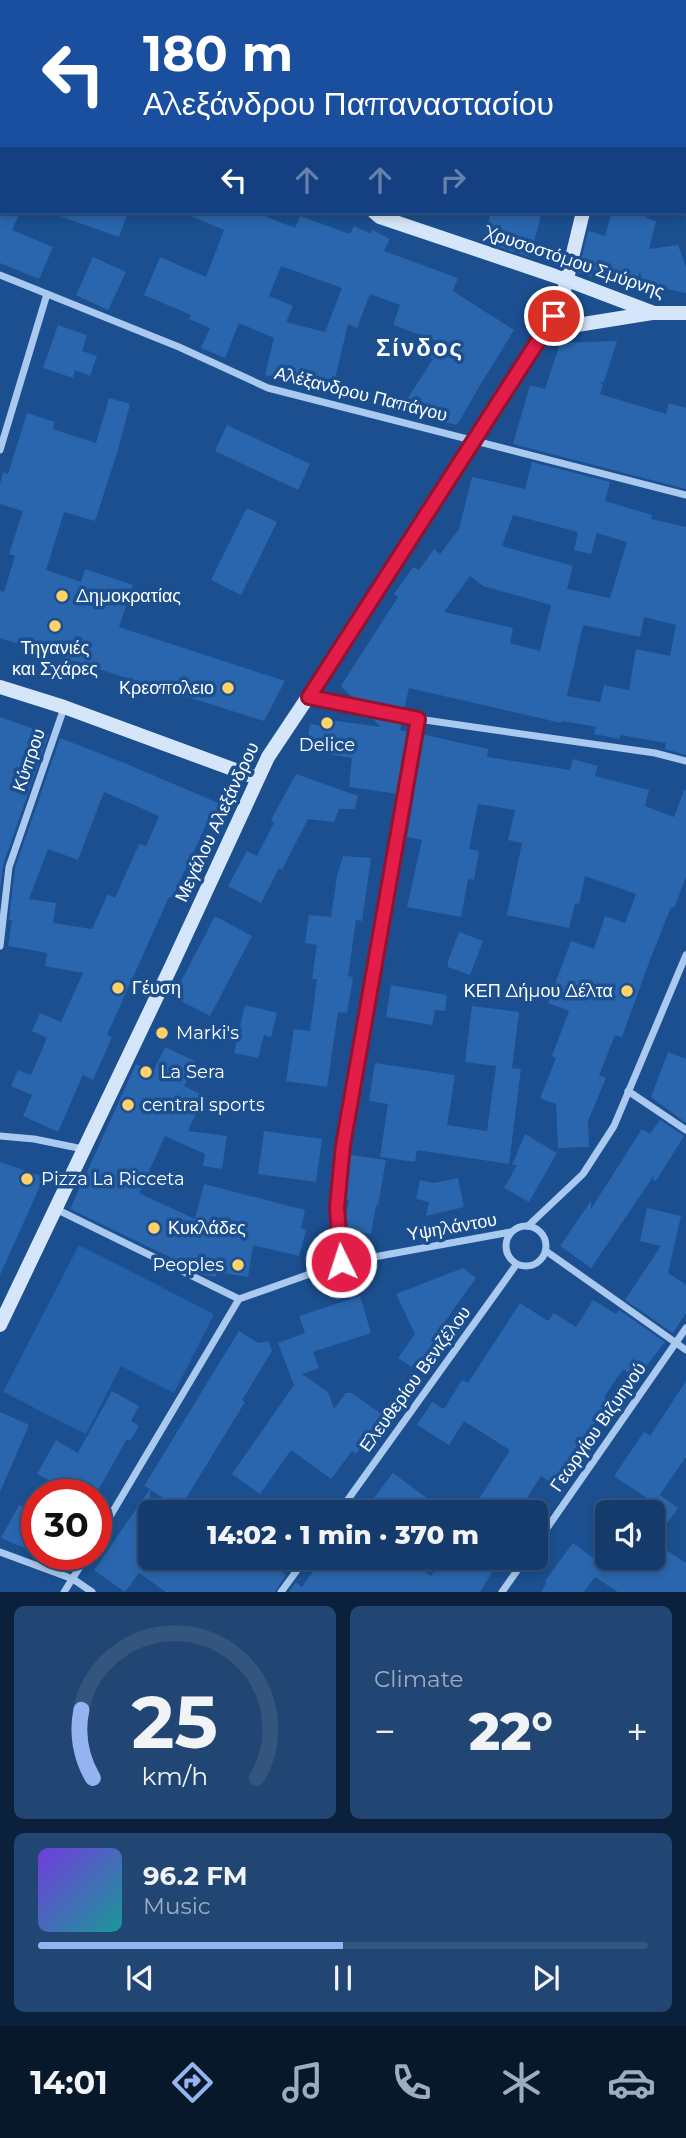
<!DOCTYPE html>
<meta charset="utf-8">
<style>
:root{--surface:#143b6b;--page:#214673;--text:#f1f3f6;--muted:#9dadc1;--line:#33557e;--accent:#95b2f1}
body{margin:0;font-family:Montserrat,sans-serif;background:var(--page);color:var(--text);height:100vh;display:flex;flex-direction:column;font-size:26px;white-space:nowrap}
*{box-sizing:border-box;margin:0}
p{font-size:23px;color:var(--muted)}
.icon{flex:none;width:38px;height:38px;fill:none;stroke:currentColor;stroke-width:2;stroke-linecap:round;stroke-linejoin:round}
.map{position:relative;height:1592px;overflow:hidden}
.panel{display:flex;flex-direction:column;gap:14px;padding:14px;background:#0b203b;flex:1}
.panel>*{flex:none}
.banner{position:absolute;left:0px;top:0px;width:686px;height:214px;box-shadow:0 4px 10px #0003,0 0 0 2px var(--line);background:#1a4fa0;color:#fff;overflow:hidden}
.tools{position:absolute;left:595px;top:1500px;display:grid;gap:14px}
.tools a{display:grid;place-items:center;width:70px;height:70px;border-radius:10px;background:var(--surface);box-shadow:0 4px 10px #0003,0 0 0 2px var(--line);font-size:35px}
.speed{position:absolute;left:21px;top:1479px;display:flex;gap:14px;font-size:35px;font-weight:700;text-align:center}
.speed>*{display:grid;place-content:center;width:91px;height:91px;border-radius:50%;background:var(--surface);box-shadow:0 4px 10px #0003,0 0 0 2px var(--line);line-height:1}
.speed .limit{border:10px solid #d22;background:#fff;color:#111}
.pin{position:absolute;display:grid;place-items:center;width:60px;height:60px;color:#fff;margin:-30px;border:4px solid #fff;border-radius:50%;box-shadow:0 2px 7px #0007}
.me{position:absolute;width:77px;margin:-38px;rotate:356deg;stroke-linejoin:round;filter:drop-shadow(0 0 5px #0008)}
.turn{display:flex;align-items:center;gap:24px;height:147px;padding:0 28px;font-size:32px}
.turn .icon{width:91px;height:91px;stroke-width:2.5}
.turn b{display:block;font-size:49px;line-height:60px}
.lanes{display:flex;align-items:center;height:66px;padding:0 28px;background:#0003;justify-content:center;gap:35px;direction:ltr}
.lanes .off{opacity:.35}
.big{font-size:52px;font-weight:800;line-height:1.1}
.panel .widget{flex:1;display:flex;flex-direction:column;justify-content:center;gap:10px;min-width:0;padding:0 24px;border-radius:10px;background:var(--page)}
.panel .dial{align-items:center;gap:0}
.dial svg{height:182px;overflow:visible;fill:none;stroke:var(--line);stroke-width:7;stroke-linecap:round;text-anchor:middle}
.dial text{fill:var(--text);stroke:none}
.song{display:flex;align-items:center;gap:21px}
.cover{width:84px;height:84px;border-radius:10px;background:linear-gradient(135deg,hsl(260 70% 55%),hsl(180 70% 35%))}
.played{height:7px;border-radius:4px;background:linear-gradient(90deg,var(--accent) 50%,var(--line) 50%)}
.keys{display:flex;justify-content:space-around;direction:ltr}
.heat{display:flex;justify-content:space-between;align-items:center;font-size:38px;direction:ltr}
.panel .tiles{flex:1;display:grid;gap:14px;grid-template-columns:1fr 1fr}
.widget:last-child{grid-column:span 2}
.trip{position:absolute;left:138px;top:1500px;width:410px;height:70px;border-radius:10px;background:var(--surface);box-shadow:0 4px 10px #0003,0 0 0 2px var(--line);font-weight:800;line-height:70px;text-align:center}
.menu{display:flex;height:112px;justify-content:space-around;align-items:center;background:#08182b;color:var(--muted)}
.menu .icon{width:49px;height:49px}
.menu .on{color:var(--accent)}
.menu b{font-size:32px;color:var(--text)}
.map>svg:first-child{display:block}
.green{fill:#2461a8}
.building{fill:#2a66ad;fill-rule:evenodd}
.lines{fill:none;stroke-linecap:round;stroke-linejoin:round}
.street{stroke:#a9c9ee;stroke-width:7}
.secondary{stroke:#d6e6fa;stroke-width:14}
.route-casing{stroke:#92132f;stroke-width:18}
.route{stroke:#e11d48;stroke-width:12}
.poi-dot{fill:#ffd166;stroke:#1b4f8f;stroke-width:2.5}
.labels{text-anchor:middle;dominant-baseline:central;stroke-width:7;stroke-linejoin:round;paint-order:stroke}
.street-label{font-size:18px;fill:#fff;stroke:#1b4f8f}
.poi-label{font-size:18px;fill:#fff;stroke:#1b4f8f;text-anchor:start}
.district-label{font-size:24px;font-weight:bold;letter-spacing:2px;fill:#fff;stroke:#1b4f8f}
</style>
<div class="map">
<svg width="686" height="1592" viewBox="0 0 686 1592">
<rect width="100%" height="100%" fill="#1b4f8f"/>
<polygon class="green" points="79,1245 214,1314 174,1393 121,1366 86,1434 3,1392"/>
<g class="building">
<polygon points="0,212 20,212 12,230 53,247 39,279 0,263"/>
<polygon points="55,212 128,212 119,237 54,214"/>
<path d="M181,212H254L295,228L300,216L350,234L354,226L371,234L372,230L390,239L384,251L458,278L453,291L514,330L479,387L457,425L409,414L406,401L433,359L430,357L440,342L393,325L400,305L370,294L357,328L348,324L332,391L265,375L274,338L239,323L225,358L201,348L210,328L189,319L191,315L144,295L160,257L206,277L224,230ZM281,266L342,288L325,332L286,322L293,306L269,296Z"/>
<polygon points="491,212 542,212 530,257 483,242"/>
<polygon points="612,212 648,212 646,218 656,221 649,249 678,245 686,267 686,293 642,284 640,271 636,283 621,280 620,285 578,273 588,231 605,236"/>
<polygon points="93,257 126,272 108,310 76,295"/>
<polygon points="58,325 87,335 82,351 97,356 90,376 75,370 73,378 43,368"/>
<polygon points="617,341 604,382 598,382 603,384 600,394 666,414 669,403 686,408 686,489 513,444 530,385 545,389 560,343"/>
<polygon points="109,398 130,404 118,450 95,521 64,512 46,570 81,582 85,569 133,585 119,627 285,681 264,721 0,638 0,591 4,592 15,556 9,554 23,511 0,504 0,484 3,472 8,474 27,413 55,422 53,429 96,443"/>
<polygon points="227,425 310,464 298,490 215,451"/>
<path d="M532,462L610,482L605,501L652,515L651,519L686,527V755L665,749L666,743L620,735V739L594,734L596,727L562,721L561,723L409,688L404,710L355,700L341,686L398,597L394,594L413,567L419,570L434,549L440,554L459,529L472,477L525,489ZM513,515L578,532L574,550L591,554L597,533L627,542L610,598L567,589L573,566L502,546ZM470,576L483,586L551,605L540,651L510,643L513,628L444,612ZM644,617L676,625L670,656L636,649L629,690L604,685L600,702L567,696L583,625L640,637Z"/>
<polygon points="247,508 277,522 241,595 211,580"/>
<polygon points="370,716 402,722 400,730 409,732 399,794 349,787 352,758 326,754 327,744 307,742 310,724 329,727 330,720 381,727"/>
<polygon points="0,717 49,734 3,865 0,892"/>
<polygon points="421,734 488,749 487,757 570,770 573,759 598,766 595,776 649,790 645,806 674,817 684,790 686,790 686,877 674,908 671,907 651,957 622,1037 615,1035 599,1075 606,1078 588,1121 589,1147 558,1148 556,1104 540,1098 556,1058 552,1056 569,1011 548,1003 571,941 594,949 605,916 625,923 636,894 585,876 579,904 575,903 569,928 507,915 522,843 508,840 515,810 478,804 469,849 479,851 474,880 468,879 461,917 407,907 422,840 407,837 414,796 411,795"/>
<path d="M60,738L122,762L223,805L215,826L207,823L172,898L169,897L107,1035L112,1037L93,1080L83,1075L58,1132L23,1116L32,1095L11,1086L18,1070L31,1075L47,1038L32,1031L40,1013L61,1022L83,973L45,966L47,953L8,946L12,920H9L15,868ZM104,792L159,816L146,846L139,844L115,898L108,894L92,929L53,923L56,903L29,899L48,849L78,860Z"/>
<polygon points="296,774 358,796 355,809 339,809 334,822 308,819 282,870 279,868 261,903 228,886 247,851 257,856 274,823 271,820"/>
<polygon points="343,856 371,858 362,921 356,920 348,976 353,977 347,1013 338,1012 327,1087 286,1081 294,1029 310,1031 317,979 312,979 317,945 305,943 309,915 331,917 337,876"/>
<polygon points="215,916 252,936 210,1016 173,997"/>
<polygon points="459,932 483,941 470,975 448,967 448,961"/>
<polygon points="391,985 447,995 445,1011 435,1010 432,1025 386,1017"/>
<polygon points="245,1005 277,1013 271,1037 264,1035 258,1058 234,1053"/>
<polygon points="472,1006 519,1012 512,1068 521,1069 509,1164 417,1150 415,1162 380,1157 388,1104 369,1101 375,1063 455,1075 447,1125 487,1131 496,1066 465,1062"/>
<polygon points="165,1047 195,1061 184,1086 204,1096 188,1131 227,1136 222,1169 203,1166 205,1154 165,1136 139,1193 195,1219 204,1184 305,1210 301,1228 306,1230 299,1256 253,1245 248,1277 217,1272 216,1277 204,1275 191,1269 192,1264 180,1262 70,1209 136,1064 153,1072"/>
<polygon points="668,1052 686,1059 686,1123 651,1097"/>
<polygon points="660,1120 684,1136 656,1181 653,1180 655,1174 591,1268 560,1246 591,1201 591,1209 642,1129 650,1134"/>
<polygon points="264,1131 322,1139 316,1182 258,1174"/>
<polygon points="525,1134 557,1153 529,1202 504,1188 517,1165 512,1165"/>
<polygon points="351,1155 386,1160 378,1205 376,1205 371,1234 344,1230 349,1200 344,1200"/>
<polygon points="0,1162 44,1177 0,1275"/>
<polygon points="458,1178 464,1207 426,1216 429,1202 416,1199 420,1180 434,1183"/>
<polygon points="647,1208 681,1216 668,1273 686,1285 686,1313 673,1333 625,1300 661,1246 640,1241"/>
<polygon points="463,1268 476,1278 436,1334 442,1339 419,1372 398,1358 415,1334 396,1294"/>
<polygon points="360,1296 371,1333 313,1352 319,1368 302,1374 328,1392 334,1409 346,1393 352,1393 384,1416 356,1454 352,1451 331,1479 291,1450 260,1494 232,1474 294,1385 278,1343 305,1333 299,1316"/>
<polygon points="593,1300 616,1314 619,1310 665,1342 636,1379 623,1369 604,1397 610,1401 575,1451 583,1456 561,1489 541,1476 518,1512 471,1512 510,1450 464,1421 449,1445 417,1425 432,1402 444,1409 462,1380 468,1383 520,1303 548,1321 554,1313 576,1327"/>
<polygon points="239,1331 258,1343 268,1341 272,1351 242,1400 245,1402 180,1508 150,1490 150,1558 261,1558 286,1575 275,1592 166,1592 139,1573 125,1592 94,1570 150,1489 144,1486"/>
<polygon points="686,1381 686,1457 654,1503 614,1476 644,1432 650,1436"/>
<polygon points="112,1391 139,1406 131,1421 139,1426 130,1441 127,1439 96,1494 96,1490 94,1494 75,1494 37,1474 56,1440 78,1453"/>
<polygon points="0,1412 29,1425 0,1492"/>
<polygon points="393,1473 424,1496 445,1512 363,1512"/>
<polygon points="660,1495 678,1508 654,1542 686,1563 686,1592 618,1592 595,1577 584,1592 541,1592 547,1582 545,1581 573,1543 593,1558 653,1558 653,1505"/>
<polygon points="19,1505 37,1513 37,1553 1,1538"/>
<polygon points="322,1558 352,1558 372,1572 382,1558 406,1558 431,1576 443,1558 501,1558 480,1592 289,1592 296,1582 302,1587"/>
</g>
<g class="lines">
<g class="street">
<polyline points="355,0 360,2"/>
<polyline points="417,2 417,0"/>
<polyline points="0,275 179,347 268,388 686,495"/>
<polyline points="0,450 47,294"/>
<polyline points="308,697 418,719 655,753 686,761"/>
<polyline points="0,946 9,867 64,708"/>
<polyline points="628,1091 686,1130"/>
<polyline points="0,1136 34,1139 83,1149"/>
<polyline points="56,1209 239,1299"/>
<circle cx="526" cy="1246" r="20"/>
<polyline points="528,1226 583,1174 614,1126 686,955"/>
<polyline points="546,1251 686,1350"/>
<polyline points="341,1263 336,1208 343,1145 418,719"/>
<polyline points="339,1512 516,1265"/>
<polyline points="96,1540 239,1299 341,1263 511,1232"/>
<polyline points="536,1544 686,1328"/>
<polyline points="0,1552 73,1579 92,1592"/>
<polyline points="64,1592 88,1554"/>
<polyline points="281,1592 306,1558"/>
<polyline points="502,1592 526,1558"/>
</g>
<g class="secondary">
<polyline points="30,0 32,2"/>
<polyline points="54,0 55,2"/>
<polyline points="632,2 632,0"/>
<polyline points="374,212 380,217 567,280 654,313 686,313"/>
<polyline points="546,330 652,313"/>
<polyline points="0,687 64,707 257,778"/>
<polyline points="0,1325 171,967 268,757 308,697 473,439 546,330 561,303 583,212"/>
</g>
</g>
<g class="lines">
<defs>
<polyline id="route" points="341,1262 337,1208 343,1145 418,719 309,697 554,316"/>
</defs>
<use href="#route" class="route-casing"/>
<use href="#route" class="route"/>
</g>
<g class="poi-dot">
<circle cx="62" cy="596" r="7"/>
<circle cx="55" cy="626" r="7"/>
<circle cx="228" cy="688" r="7"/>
<circle cx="327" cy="723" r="7"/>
<circle cx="118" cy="988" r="7"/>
<circle cx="627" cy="991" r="7"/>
<circle cx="162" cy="1033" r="7"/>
<circle cx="146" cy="1072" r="7"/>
<circle cx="128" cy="1105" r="7"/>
<circle cx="27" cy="1179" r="7"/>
<circle cx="154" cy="1228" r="7"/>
<circle cx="238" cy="1265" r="7"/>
</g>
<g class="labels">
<g class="street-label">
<text transform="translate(575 262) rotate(19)">Χρυσοστόμου Σμύρνης</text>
<text transform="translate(361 394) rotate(14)">Αλέξανδρου Παπάγου</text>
<text transform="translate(29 760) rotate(-71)">Κύπρου</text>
<text transform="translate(217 822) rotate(-65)">Μεγάλου Αλεξάνδρου</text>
<text transform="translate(452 1227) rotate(-10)">Υψηλάντου</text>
<text transform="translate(415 1379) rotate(-54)">Ελευθερίου Βενιζέλου</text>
<text transform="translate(598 1427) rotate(-55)">Γεωργίου Βιζυηνού</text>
</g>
<g class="poi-label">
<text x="76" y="596">Δημοκρατίας</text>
<text x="55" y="648" text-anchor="middle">Τηγανιές<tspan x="55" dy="21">και Σχάρες</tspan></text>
<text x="214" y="688" text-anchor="end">Κρεοπολειο</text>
<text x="327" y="745" text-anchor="middle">Delice</text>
<text x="132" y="988">Γέυση</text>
<text x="613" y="991" text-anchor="end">ΚΕΠ Δήμου Δέλτα</text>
<text x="176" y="1033">Marki's</text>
<text x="160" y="1072">La Sera</text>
<text x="142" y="1105">central sports</text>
<text x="41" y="1179">Pizza La Ricceta</text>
<text x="168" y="1228">Κυκλάδες</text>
<text x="224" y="1265" text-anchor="end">Peoples</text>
</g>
<g class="district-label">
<text x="420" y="347">Σίνδος</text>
</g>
</g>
</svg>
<div class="tools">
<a><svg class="icon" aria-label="sound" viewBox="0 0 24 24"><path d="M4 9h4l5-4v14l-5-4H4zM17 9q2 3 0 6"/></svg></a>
</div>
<div class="speed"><div class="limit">30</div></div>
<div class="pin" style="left:554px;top:316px;background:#d93025"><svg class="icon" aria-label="arrive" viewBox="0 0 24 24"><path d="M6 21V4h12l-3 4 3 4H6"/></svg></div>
<svg class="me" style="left:341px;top:1262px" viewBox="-20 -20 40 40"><circle r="17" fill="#e11d48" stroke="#fff" stroke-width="3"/><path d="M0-11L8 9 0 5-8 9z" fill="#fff"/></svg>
<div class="trip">14:02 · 1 min · 370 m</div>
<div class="banner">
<div class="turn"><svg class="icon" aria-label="left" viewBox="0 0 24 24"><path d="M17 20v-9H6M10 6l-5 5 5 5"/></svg><div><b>180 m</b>Αλεξάνδρου Παπαναστασίου</div></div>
<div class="lanes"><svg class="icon" aria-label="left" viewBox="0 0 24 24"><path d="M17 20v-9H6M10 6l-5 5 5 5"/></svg><svg class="icon off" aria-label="ahead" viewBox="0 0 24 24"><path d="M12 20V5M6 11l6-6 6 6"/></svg><svg class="icon off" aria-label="ahead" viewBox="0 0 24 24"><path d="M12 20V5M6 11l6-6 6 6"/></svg><svg class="icon off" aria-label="right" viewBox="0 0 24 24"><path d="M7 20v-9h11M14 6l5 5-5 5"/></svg></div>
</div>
</div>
<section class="panel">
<div class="tiles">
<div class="widget dial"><svg viewBox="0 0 100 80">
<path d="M14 69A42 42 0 1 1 86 69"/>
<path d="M14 69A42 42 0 0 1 9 39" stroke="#95b2f1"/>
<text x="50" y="56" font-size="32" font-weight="700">25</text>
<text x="50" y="72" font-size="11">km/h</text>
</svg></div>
<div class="widget"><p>Climate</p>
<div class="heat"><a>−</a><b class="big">22°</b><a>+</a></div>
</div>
<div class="widget">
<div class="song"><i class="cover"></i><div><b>96.2 FM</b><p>Music</p></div></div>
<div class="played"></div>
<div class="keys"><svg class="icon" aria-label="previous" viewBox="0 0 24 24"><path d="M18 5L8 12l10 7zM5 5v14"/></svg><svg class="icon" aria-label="pause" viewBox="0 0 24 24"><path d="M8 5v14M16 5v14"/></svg><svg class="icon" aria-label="next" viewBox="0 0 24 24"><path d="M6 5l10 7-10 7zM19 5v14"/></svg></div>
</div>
</div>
</section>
<nav class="menu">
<b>14:01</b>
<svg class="icon on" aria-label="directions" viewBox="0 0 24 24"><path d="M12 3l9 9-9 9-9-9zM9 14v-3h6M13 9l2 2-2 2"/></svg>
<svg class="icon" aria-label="music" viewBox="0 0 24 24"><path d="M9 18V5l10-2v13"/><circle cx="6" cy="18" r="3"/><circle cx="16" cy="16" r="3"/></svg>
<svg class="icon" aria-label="phone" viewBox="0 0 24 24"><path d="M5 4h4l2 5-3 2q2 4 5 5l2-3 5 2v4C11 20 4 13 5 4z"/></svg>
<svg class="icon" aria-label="climate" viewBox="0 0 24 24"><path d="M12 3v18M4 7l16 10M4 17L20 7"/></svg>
<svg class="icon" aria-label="car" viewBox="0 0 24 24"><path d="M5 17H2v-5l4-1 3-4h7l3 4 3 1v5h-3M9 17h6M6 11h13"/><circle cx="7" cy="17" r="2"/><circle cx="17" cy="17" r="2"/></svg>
</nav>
